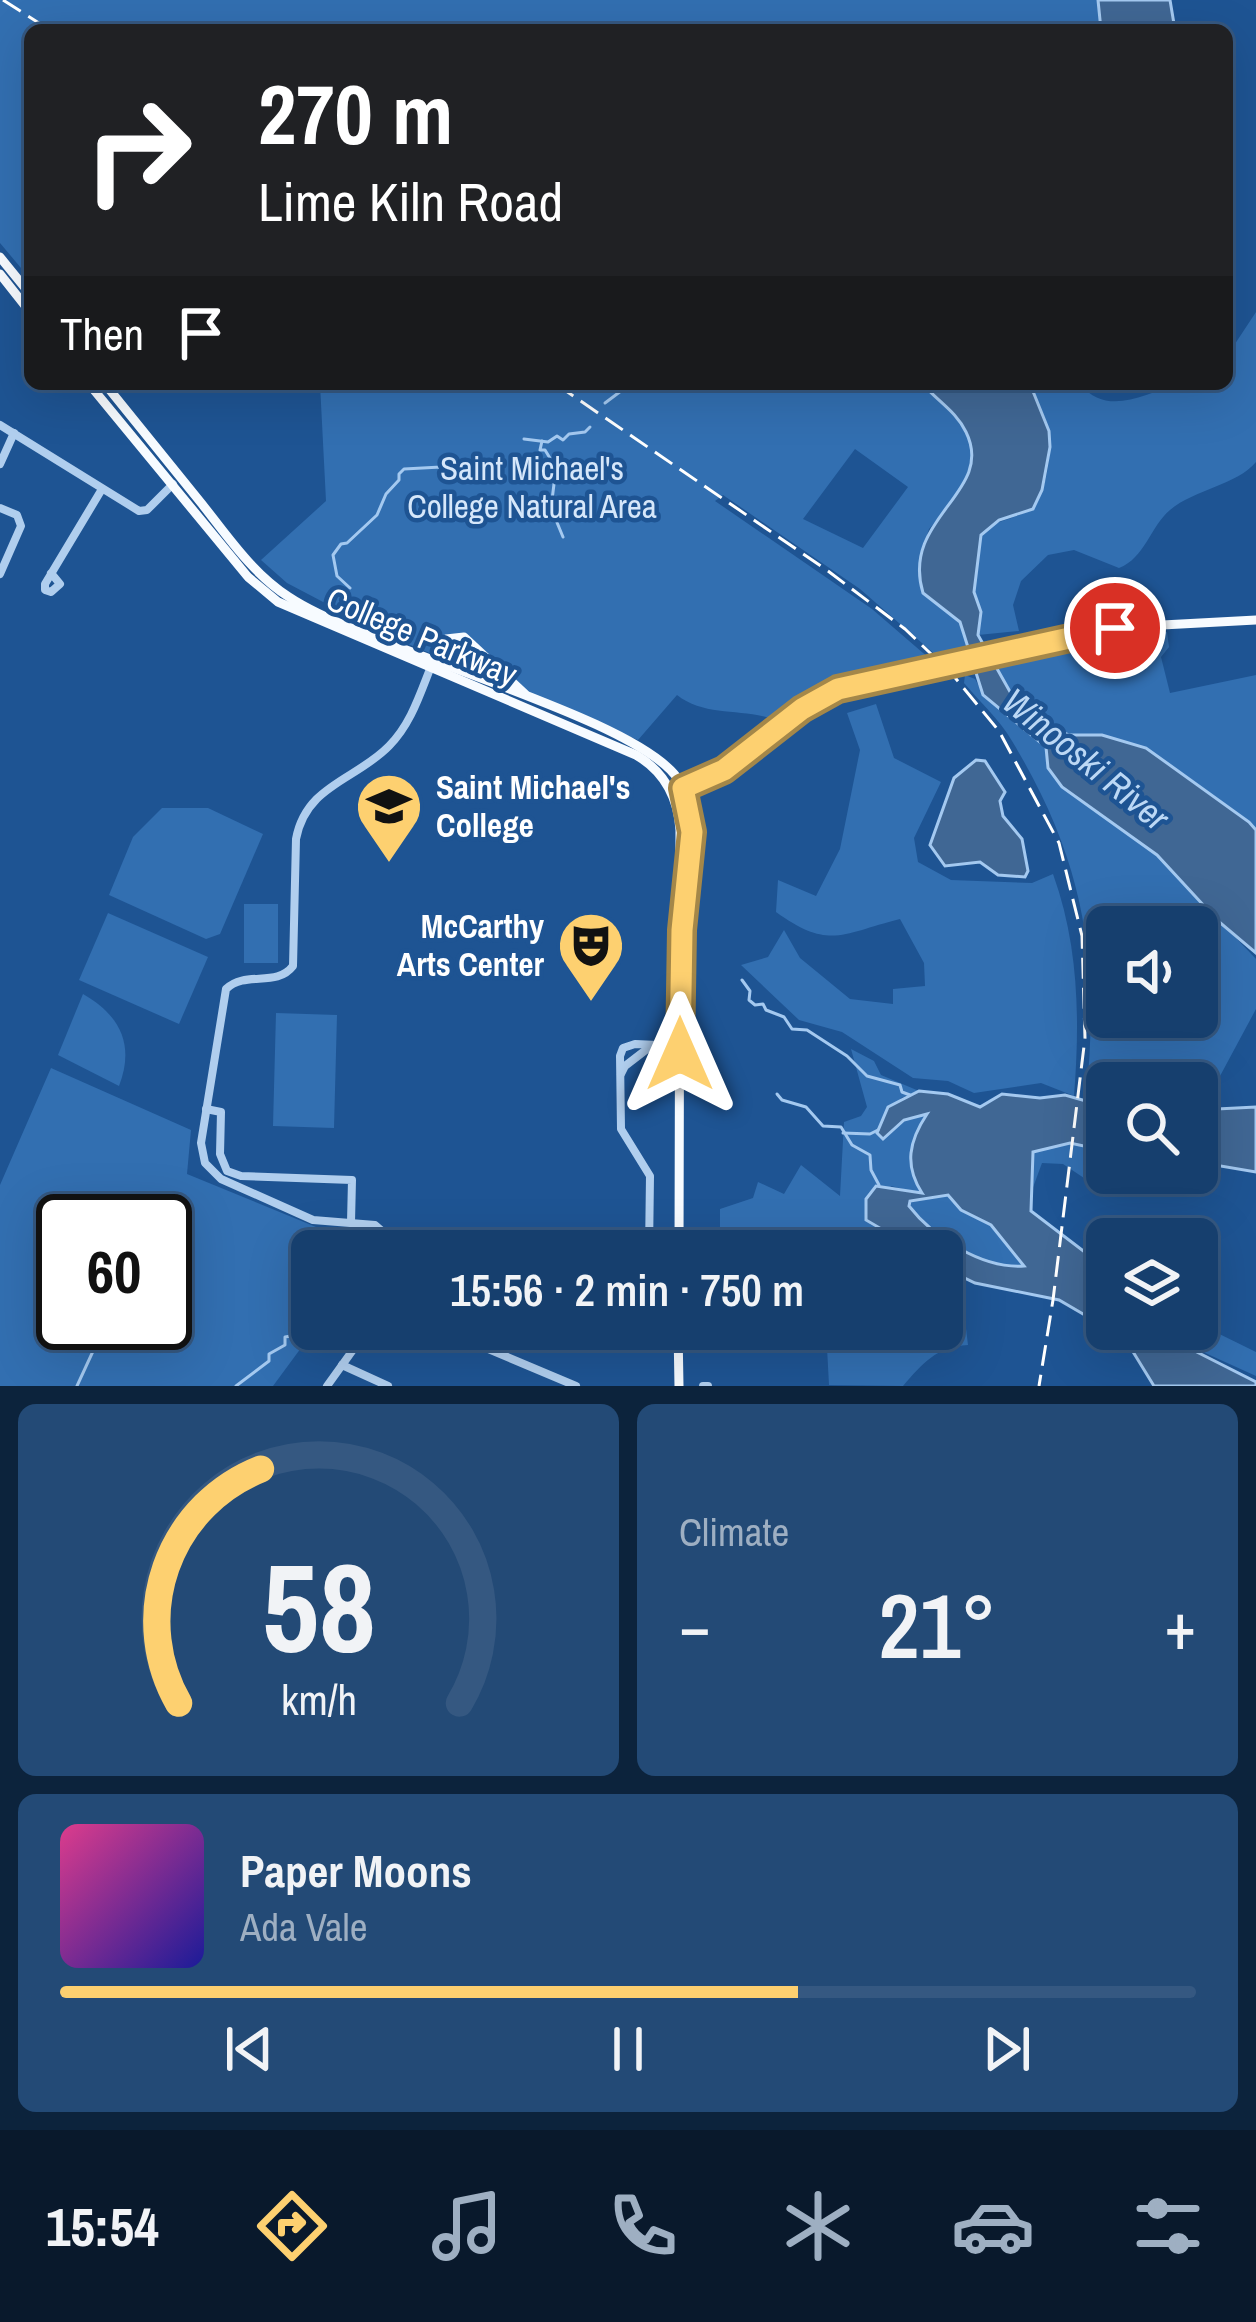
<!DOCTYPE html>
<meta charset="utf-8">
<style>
:root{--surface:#163f6e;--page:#234a76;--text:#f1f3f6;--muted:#9eafc2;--line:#355881;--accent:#fdd070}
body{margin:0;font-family:"Archivo Narrow",sans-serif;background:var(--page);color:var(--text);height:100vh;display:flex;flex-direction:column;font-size:45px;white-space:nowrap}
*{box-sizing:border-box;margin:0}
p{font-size:39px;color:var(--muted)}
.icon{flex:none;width:66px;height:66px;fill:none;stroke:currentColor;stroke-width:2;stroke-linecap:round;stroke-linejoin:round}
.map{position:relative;height:1386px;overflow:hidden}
.details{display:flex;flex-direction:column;gap:18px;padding:18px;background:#0c233c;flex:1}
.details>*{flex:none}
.top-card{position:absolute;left:24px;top:24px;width:1209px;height:366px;border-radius:18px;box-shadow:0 12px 48px #0002,0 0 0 3px var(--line);background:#202124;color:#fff;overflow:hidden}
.buttons{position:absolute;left:1086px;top:906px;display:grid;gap:24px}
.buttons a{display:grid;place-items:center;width:132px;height:132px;border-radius:18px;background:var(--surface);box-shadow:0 12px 48px #0002,0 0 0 3px var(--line);font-size:60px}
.speed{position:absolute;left:36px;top:1194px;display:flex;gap:24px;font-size:60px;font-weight:700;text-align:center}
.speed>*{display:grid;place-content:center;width:156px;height:156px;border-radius:50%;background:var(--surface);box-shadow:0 12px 48px #0002,0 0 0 3px var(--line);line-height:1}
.speed .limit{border:6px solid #111;border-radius:18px;background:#fff;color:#111}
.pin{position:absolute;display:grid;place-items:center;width:102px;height:102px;color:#fff;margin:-51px;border:6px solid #fff;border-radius:50%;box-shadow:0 3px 12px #0007}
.me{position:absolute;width:132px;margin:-66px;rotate:0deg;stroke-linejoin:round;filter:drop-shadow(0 0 9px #0008)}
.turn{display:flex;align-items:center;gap:42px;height:252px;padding:0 36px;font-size:54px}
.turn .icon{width:156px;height:156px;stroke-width:2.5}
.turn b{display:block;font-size:84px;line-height:102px}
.then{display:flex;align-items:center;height:114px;padding:0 36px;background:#0003;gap:24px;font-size:45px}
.big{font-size:90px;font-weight:600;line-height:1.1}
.details .card{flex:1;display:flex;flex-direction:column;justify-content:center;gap:18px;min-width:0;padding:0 42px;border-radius:18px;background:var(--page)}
.details .dial{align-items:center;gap:0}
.dial svg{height:312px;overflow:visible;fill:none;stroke:var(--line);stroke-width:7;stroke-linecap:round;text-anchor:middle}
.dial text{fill:var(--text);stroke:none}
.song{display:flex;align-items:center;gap:36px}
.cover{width:144px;height:144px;border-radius:18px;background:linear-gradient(135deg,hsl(330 70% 55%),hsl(240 70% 35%))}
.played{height:12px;border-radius:6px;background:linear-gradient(90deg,var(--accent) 65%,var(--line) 65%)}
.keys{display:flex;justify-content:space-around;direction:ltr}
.heat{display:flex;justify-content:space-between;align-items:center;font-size:66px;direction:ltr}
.details .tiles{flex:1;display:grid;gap:18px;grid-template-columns:1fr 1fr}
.card:last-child{grid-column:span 2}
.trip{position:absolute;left:291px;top:1230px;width:672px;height:120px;border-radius:18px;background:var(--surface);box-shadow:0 12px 48px #0002,0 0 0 3px var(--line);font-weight:600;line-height:120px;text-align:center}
.menu{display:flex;height:192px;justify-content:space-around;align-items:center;background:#09192c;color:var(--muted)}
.menu .icon{width:84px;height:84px}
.menu .on{color:var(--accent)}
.menu b{font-size:54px;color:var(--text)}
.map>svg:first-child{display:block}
.green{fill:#326fb1;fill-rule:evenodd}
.water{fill:#406794;stroke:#a4c9f0;stroke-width:3;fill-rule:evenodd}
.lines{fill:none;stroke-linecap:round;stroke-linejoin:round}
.stream{stroke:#a4c9f0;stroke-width:3}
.minor{stroke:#b0ceee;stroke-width:8}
.major{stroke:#f7fbff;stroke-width:9}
.rail{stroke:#fff;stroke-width:3;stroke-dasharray:21 9;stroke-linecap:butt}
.major-bridge{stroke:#f7fbff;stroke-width:9}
.route-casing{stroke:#a48749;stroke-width:30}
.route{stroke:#fdd070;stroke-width:21}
.labels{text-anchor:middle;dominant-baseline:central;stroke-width:9;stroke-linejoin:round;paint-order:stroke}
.park-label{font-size:33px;fill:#d6e7fa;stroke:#1e5493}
.street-label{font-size:33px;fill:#fff;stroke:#1e5493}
.poi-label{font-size:33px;font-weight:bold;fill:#fff;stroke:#1e5493;text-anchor:start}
.water-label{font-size:36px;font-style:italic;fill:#bcd8f5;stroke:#1e5493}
</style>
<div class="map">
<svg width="1256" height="1386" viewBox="0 0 1256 1386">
<rect width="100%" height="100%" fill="#1e5493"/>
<g class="green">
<polygon points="0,0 1098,0 1101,30 30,30 30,246 21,268 0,243"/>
<path d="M1256,312V462C1237,485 1195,489 1170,510C1150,527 1145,558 1119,568L1074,550L1048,555L1021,581L1013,605L1019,631L978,635L981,611L974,592L981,535C996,518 1014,521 1030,509C1047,498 1053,447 1048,428C1044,413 1036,399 1030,384H1080C1108,418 1144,393 1178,385C1194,382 1211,384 1227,384V356Z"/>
<path d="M320,384H923L964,427L972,448L968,475L957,498L929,529L923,547V593L960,622L970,650L938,657L860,589L723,495L715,501L872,609L930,659C872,672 825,683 778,721C744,707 706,718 677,695L638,740L384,634L287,583L261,560L326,501ZM855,449L908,487L863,548L803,519Z"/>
<polygon points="1167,632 1169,647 1161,657 1170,693 1256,675 1256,830 1238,813 1146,748 1088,734 1069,735 1052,727 1006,689 993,661 1110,637"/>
<path d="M965,675L975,679C991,710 1021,724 1046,747L1048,768L1062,787L1157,855L1256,959V1009L1205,1104L1197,1101V1083H1107V1107L1086,1099C1100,960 1085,862 1012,741C1000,720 980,702 964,683ZM1107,927H1197V1017H1107Z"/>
<path d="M876,704L894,758L941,782L914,838L918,862L951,880L1032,883L1053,874C1079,946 1080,1020 1074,1096L1041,1083L974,1093L948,1081L913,1078L842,1032L799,1020L741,965L768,957L784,930L800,958L850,999L893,1004V989L925,986L924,963L900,919C843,933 830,951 776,912L778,880L816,896L840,849L860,750L847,713Z"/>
<polygon points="162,808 208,808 263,834 220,934 206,939 109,895 133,837"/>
<rect x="244" y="904" width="34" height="59"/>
<polygon points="108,913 208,957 179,1024 79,980"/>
<path d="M83,994C120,1015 135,1045 119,1086L58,1055Z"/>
<polygon points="276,1013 337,1015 334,1128 273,1126"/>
<path d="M851,1049L874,1061L881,1075L919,1091L901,1098L883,1139L904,1120L929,1114C909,1138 904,1167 923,1194L891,1186L870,1224L919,1251H763L759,1227L720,1230V1209L753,1198L758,1182L784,1194L801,1165L840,1196L844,1122L861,1116L867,1107Z"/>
<path d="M51,1068L191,1130L187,1174L372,1250L312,1251L315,1329L273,1386H0V1185ZM63,1221H165V1323H63Z"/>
<polygon points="1070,1143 1107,1151 1107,1168 1101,1168 1087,1180 1063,1164 1042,1163 1031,1193 1033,1152"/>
<path d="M948,1195L962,1210L991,1225L1024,1266C981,1268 934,1238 909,1206L910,1201Z"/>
<path d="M942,1267L961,1288L968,1345C936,1347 923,1363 903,1386L829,1385L826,1329H942Z"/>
<polygon points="1197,1323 1256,1352 1256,1376 1192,1347 1169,1329 1197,1329"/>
</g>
<g class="water">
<polygon points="1098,0 1170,0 1175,30 1101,30"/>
<path d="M923,384H1030L1049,431L1050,447L1042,490L1033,509L999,520L981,535L974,592L981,612L978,635L1013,697L1052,727L1069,735H1102L1146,748L1249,822L1256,830V953L1218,921L1157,855L1062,787L1048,768L1046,747L983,695L960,622L923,593C900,517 996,493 966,432C956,411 937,401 923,384Z"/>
<polygon points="976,760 985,761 1005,792 1000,801 1003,816 1022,839 1028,871 1025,877 998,875 980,862 945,866 930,845 954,778"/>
<path d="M919,1091L948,1094L980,1107L1002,1094L1040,1098L1065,1095L1107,1107V1151L1070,1143L1033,1152L1031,1211L1107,1269V1328L1059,1300L975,1283L942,1267V1251H919L866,1220V1199L876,1186L922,1193C904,1165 909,1141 927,1114L904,1120L883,1139L877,1133L888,1107ZM948,1195L961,1210L991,1225L1024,1266C982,1269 933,1237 909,1206L910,1201Z"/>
<polygon points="1197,1101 1217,1109 1256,1107 1256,1172 1197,1162"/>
<polygon points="1110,1329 1164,1329 1189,1348 1256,1382 1256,1386 1154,1386 1127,1342"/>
</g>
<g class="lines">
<g class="stream">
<polyline points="605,403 629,385 635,389 674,386 680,391 691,384"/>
<polyline points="524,439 548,442 557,436 563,440 569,434 585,432 590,427"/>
<polyline points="542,441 540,450 545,450 556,468 551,508 563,537"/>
<polyline points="350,588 337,576 333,555 341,544 347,543 377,515 386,494 399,480 399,474 404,469 441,467 455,477"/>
<polyline points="742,980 750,991 749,1000 755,1005 763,1004 766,1010 784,1017 792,1029 807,1030 847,1056 867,1076 900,1085 902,1092 910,1095"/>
<polyline points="777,1094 782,1100 806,1107 823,1126 841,1127 852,1145 870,1155 871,1170 879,1185"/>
<polyline points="843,1133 870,1134 878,1130"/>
<polyline points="165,1232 174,1226 175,1216 177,1219 185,1210"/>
<polyline points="354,1251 363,1245"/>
<polyline points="77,1386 106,1323"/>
<polyline points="236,1386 269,1361 269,1354 285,1345 285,1337 291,1336 312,1312"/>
</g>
<g class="minor">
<polyline points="0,425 139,511 147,510 173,484"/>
<polyline points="0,464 14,433"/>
<polyline points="0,508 17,515 21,526 0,574"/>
<polyline points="51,573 60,584 51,592 45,590 45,584 102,489"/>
<polyline points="621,1074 625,1066 651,1046"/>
<polyline points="206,1109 221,1112 220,1154 227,1171 241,1176 352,1180 351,1222"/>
<path d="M405,1251L375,1225L313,1220L221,1179L205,1163L201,1143L226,989C246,970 276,988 293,966L296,839C306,785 356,780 389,746C410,725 419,697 430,669"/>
<polyline points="649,1251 650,1176 621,1129 620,1056 623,1048 635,1044 680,1046"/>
<polyline points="441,1329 576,1386"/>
<polyline points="342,1365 388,1386"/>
<polyline points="327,1386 368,1329"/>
<polyline points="703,1386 708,1386"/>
</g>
<g class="major">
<polyline points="0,257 30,294"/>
<polyline points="0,274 30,312"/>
<path d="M89,384L248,577L278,602L636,755C665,772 678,797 680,830L679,1251"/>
<path d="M105,384C137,424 170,464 202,504C228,537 253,574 289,597C368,650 644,718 680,782C701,818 690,868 685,907"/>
<polyline points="1011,649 1125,627 1256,620"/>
<polyline points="431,667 446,639 464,637 525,694"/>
<polyline points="679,781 725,763"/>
<polyline points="683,788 723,770 802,709 839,689 928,667"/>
<polyline points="678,1329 679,1386"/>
</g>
<g class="rail">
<polyline points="3,0 50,30"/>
<polyline points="556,384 828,571 905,629 952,674 999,731 1059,843 1082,936 1085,1038 1053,1300 1039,1386"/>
</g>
<polyline class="major-bridge" points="928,667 1011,649"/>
</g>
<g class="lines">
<defs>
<polyline id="route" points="680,1054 682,930 692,832 683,788 724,770 802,709 838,689 1115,628"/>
</defs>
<use href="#route" class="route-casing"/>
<use href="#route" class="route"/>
</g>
<defs>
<symbol id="university-pin" viewBox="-11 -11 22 30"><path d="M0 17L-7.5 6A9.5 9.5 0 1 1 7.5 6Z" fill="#fdd070" stroke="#1e5493"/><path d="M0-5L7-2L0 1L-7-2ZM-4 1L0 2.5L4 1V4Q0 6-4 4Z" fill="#111"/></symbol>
<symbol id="theatre-pin" viewBox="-11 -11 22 30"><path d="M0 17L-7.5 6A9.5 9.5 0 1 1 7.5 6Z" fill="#fdd070" stroke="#1e5493"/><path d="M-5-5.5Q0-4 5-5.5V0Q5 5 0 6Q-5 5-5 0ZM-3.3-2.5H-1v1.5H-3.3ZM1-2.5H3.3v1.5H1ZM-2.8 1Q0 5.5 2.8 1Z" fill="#111"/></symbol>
</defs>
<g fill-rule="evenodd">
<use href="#university-pin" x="351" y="768" width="76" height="104"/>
<use href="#theatre-pin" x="553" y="907" width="76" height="104"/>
</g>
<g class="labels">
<g class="park-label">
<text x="532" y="468">Saint Michael's<tspan x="532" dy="38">College Natural Area</tspan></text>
</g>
<g class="street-label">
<text transform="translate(422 636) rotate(23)">College Parkway</text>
</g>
<g class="poi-label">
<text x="436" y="787">Saint Michael's<tspan x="436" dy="38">College</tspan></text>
<text x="544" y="926" text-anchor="end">McCarthy<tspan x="544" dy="38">Arts Center</tspan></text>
</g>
<g class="water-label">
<text transform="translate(1086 759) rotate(39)">Winooski River</text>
</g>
</g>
</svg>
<div class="buttons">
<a><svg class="icon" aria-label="sound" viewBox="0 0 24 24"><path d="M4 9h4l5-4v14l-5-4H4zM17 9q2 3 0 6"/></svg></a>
<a><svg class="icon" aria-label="search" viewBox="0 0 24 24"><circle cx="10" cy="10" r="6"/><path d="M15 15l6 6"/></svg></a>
<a><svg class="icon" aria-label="layers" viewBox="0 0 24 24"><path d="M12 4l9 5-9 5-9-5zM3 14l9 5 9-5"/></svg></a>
</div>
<div class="speed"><div class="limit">60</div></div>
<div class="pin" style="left:1115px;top:628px;background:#d93025"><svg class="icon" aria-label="arrive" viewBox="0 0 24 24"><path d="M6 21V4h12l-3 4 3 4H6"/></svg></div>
<svg class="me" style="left:680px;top:1054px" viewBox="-20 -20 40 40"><path d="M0-17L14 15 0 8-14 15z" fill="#fdd070" stroke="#fff" stroke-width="4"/></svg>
<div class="trip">15:56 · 2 min · 750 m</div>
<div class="top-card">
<div class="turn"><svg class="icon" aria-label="right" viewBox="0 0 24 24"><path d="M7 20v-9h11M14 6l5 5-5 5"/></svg><div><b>270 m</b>Lime Kiln Road</div></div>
<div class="then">Then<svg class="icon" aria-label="arrive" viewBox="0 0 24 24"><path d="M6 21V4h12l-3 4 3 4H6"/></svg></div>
</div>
</div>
<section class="details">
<div class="tiles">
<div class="card dial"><svg viewBox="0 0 100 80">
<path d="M14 69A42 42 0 1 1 86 69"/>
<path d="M14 69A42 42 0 0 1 35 9" stroke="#fdd070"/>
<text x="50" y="56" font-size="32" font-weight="700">58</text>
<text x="50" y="72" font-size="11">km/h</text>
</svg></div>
<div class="card"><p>Climate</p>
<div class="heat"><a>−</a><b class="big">21°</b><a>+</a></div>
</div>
<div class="card">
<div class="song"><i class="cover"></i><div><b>Paper Moons</b><p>Ada Vale</p></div></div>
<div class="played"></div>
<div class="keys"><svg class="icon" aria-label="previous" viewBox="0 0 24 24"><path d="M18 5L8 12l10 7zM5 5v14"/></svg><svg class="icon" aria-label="pause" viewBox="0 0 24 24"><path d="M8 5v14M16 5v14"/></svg><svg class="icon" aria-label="next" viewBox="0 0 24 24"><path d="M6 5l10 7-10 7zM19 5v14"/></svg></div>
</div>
</div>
</section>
<nav class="menu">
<b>15:54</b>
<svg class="icon on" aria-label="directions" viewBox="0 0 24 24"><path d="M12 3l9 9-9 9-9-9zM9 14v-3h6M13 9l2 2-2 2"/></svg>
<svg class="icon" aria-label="music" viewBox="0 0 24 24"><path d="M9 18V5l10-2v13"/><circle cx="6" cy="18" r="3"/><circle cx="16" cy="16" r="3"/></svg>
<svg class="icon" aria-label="phone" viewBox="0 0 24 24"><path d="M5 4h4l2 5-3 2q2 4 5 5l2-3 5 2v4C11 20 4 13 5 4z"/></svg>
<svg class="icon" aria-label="climate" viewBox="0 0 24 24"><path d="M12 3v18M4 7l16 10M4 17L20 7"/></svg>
<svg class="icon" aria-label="car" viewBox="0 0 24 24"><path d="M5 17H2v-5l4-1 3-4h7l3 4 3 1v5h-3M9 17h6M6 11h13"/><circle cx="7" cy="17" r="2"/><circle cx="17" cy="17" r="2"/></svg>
<svg class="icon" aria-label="filters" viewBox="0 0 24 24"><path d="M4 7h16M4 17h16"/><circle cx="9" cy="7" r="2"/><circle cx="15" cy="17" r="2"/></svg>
</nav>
